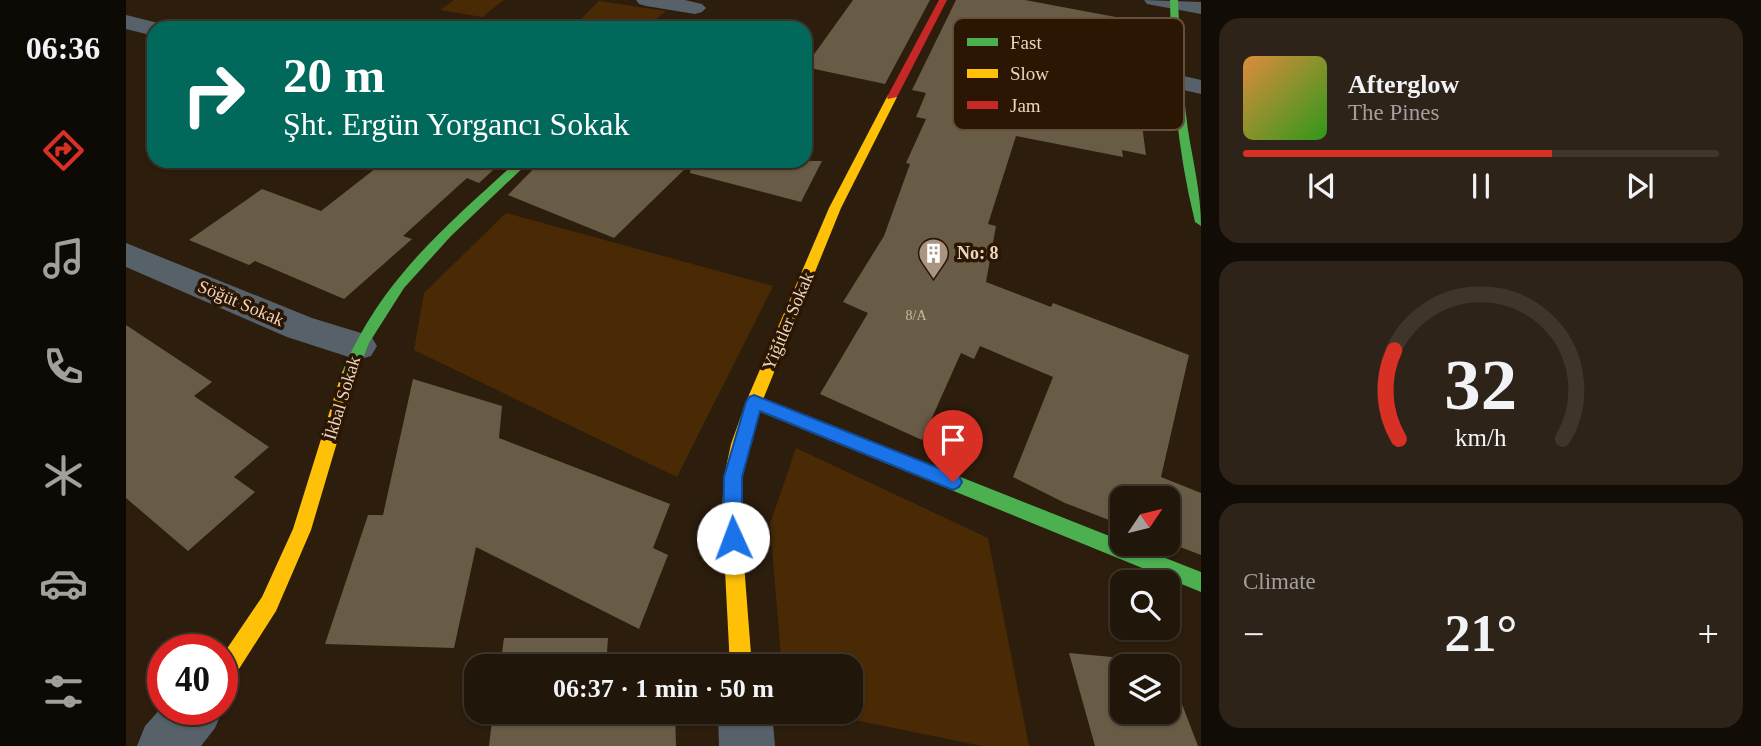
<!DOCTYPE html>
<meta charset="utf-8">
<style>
:root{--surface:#21160a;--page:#2d2318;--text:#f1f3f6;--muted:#a29f9c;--line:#3e352b;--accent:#d93025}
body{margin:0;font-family:Georgia,serif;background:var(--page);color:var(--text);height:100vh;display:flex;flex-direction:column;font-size:26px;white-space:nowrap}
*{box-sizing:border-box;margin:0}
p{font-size:23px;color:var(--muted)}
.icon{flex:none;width:38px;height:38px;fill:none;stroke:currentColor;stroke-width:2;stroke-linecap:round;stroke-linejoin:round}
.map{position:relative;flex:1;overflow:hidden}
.drawer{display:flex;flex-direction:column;gap:18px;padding:18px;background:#120c06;width:560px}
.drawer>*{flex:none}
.banner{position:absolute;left:21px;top:21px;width:665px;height:147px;border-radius:21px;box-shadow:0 2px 5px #0004,0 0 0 2px var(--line);background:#00695c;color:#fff;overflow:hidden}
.needle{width:46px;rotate:55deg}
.controls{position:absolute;left:984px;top:486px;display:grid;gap:14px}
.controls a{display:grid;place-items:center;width:70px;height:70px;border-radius:14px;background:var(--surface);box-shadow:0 2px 5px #0004,0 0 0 2px var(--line);font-size:35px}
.speed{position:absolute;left:21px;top:634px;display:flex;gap:14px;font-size:35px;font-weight:700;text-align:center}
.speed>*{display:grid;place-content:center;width:91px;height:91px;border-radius:50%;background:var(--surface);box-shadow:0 2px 5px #0004,0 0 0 2px var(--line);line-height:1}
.speed .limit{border:10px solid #d22;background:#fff;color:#111}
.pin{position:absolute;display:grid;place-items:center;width:60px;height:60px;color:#fff;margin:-72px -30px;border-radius:50% 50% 50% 0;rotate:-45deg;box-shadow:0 0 7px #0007}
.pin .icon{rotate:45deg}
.me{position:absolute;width:77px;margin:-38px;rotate:358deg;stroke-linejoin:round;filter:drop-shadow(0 0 5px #0008)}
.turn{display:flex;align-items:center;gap:24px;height:147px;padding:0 21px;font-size:32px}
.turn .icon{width:91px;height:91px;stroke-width:2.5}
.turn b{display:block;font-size:49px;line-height:60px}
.big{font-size:52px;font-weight:700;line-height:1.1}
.drawer .tile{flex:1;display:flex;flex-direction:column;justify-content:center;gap:10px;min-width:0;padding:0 24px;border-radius:21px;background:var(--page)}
.drawer .dial{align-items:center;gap:0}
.dial svg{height:182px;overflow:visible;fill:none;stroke:var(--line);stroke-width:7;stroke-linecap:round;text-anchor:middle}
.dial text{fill:var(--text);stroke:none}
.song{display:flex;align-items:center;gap:21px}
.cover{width:84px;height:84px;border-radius:10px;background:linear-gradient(135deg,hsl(30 70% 55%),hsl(110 70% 35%))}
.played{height:7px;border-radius:4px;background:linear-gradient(90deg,var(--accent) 65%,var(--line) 65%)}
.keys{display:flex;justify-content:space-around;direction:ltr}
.heat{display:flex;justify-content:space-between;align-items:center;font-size:38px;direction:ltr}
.trip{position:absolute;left:338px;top:654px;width:399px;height:70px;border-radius:21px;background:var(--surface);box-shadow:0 2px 5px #0004,0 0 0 2px var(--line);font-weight:700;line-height:70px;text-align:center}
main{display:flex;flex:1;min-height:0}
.tab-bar{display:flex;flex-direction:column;width:126px;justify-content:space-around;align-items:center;background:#0d0904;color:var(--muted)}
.tab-bar .icon{width:49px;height:49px}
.tab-bar .active{color:var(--accent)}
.tab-bar b{font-size:32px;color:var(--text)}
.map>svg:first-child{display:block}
.green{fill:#492a05}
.building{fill:#695c46}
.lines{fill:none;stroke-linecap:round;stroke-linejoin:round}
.street{fill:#566169;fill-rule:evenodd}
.fast{fill:#4caf50;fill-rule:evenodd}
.slow{fill:#ffc107;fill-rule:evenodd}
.jam{fill:#c62828;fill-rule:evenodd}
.route{fill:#1a73e8;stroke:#114b97;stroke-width:2}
.labels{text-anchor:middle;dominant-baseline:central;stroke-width:7;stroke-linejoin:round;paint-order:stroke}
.number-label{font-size:14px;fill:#ccb7a1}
.poi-label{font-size:18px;font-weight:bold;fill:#edd5bf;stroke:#2a1602;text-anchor:start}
.street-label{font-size:18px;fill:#edd5bf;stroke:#2a1602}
.key{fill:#2a1602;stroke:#644f3b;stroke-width:2}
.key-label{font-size:19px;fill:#edd5bf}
</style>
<main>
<nav class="tab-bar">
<b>06:36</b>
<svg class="icon active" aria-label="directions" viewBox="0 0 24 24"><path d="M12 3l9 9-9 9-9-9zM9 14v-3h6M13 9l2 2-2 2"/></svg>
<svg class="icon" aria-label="music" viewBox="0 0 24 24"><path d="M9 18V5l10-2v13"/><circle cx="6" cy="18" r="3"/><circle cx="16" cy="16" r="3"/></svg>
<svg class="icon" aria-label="phone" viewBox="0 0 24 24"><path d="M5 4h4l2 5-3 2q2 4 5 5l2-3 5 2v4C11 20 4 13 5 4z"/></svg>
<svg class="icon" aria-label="climate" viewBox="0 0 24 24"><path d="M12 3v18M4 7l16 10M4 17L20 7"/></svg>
<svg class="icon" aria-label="car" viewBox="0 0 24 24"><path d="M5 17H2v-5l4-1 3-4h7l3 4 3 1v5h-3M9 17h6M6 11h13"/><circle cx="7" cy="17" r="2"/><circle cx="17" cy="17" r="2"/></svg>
<svg class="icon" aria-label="filters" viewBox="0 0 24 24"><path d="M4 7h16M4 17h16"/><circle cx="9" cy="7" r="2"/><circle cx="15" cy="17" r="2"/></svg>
</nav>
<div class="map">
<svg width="1075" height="746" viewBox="0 0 1075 746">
<rect width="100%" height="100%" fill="#2c1d0d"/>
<g class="green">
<polygon points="328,0 378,0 356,17 314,10"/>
<polygon points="473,1 540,11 519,28 446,28"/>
<polygon points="380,213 647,286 551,477 288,350 298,293"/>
<polygon points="670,448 862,538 903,746 856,746 689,712 724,712 724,667 656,667 644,524"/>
</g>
<g class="building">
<polygon points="727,0 804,0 759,84 679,67"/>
<polygon points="830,0 899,0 995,18 995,22 1022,27 1017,74 1009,73 1020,155 996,150 997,157 890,136 862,224 870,226 860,282 925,307 927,303 1063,355 1035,477 1075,493 1075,555 1041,542 1041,499 996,499 996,525 939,503 887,477 927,377 854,346 848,359 835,353 796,440 694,394 742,313 717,302 758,236 784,164 780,163 800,119 790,117 800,93 786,90"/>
<polygon points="259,161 377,161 353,183 341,178 277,236 286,239 218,299 129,261 123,265 63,240 136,189 195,211"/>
<polygon points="415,161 696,161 675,202 564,173 566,162 488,238 382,195"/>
<polygon points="0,325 86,382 68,396 143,447 108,477 129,492 62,551 0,498"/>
<polygon points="287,379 376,406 373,438 544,504 527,548 542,555 513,629 350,547 328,648 199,644 242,515 257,515"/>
<polygon points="378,638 482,638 480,667 374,667"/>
<polygon points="943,653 997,658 1000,667 996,667 996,712 1041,712 1041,698 1054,699 1072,746 969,746"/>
<polygon points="367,712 549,712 550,746 363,746"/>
</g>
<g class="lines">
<g class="street">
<polygon points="510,0 559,0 576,4 580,8 576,12 569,14 520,6 513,4"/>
<polygon points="1018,0 1075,2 1075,14 1021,4"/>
<polygon points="0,15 36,24 38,28 28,28 28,36 0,29"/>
<polygon points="1049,74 1075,80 1075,94 1040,86 1037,81 1040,76"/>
<polygon points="0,243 186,318 245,336 251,346 245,356 232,360 161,337 0,267"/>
<polygon points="37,706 37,709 96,707 97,709 89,728 75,746 11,746 19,726"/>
<polygon points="592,712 646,712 649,746 593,746"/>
</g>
<g class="fast">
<path d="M1044,0H1052C1054,43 1056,87 1062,130C1067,162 1075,193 1075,226L1069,222C1051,149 1045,75 1044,0Z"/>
<path d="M391,161H404L325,236L278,288L243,343L229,379H217L215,375C254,280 318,228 391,161Z"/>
<polygon points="628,395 996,541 996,544 1004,544 1075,572 1075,592 622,407 620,402 622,397"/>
</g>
<g class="slow">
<polygon points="762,95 771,97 715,208 636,402 623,444 616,477 614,512 626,667 604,667 596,512 598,477 605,444 620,402 703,208"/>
<polygon points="223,369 229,371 231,375 185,530 150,611 104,683 96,686 96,656 136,597 167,529 215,375 217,371"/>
</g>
<polygon class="jam" points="813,0 821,0 771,97 762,99 761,97"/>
</g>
<polygon class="route" points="628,395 833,476 836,482 833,487 827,490 634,411 616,477 616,538 613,544 607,547 600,544 597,538 598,477 620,402 623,397"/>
<defs>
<symbol id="building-pin" viewBox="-11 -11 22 30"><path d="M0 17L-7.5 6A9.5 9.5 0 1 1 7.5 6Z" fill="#a99581" stroke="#2a1602"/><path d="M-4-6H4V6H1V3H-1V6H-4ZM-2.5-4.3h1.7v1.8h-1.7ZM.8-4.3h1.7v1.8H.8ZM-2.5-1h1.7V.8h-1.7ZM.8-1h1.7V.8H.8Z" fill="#fff"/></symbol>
</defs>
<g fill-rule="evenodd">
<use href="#building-pin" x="790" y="236" width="35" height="47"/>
</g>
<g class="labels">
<g class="number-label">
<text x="790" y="315">8/A</text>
</g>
<g class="poi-label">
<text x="831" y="253">No: 8</text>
</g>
<g class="street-label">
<text transform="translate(115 303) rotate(23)">Söğüt Sokak</text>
<text transform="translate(662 321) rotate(-67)">Yiğitler Sokak</text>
<text transform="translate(216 398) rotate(-73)">İkbal Sokak</text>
</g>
</g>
<rect x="827" y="18" width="231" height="112" rx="10" class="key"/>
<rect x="841" y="38" width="31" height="8" fill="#4caf50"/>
<rect x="841" y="69" width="31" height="9" fill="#ffc107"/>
<rect x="841" y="101" width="31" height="8" fill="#c62828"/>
<g class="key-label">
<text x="884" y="49">Fast</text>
<text x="884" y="80">Slow</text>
<text x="884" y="112">Jam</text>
</g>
</svg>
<div class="controls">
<a><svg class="needle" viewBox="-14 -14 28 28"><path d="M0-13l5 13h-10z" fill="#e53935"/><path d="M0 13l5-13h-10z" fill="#a29f9c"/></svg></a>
<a><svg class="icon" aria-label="search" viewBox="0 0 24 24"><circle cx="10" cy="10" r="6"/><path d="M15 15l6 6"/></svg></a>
<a><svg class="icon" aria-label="layers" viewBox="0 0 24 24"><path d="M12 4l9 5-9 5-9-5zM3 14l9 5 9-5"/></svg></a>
</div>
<div class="speed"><div class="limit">40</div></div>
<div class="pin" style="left:827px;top:482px;background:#d93025"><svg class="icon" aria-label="arrive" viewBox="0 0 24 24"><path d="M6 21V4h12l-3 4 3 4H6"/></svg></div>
<svg class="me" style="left:607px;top:538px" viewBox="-20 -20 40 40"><circle r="19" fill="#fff"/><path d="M0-13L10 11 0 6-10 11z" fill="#1a73e8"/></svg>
<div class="trip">06:37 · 1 min · 50 m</div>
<div class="banner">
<div class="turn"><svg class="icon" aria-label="right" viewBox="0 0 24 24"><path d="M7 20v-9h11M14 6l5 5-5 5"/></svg><div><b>20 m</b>Şht. Ergün Yorgancı Sokak</div></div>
</div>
</div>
<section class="drawer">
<div class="tile">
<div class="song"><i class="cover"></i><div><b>Afterglow</b><p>The Pines</p></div></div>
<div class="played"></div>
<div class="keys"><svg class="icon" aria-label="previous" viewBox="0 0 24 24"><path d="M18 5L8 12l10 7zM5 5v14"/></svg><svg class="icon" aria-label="pause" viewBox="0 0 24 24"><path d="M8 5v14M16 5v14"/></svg><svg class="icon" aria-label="next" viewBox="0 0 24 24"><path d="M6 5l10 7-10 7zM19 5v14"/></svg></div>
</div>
<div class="tile dial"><svg viewBox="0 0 100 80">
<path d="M14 69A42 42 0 1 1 86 69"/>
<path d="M14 69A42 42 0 0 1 12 30" stroke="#d93025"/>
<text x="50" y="56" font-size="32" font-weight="700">32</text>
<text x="50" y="72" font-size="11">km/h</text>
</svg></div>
<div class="tile"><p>Climate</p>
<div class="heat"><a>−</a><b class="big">21°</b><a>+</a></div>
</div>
</section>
</main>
